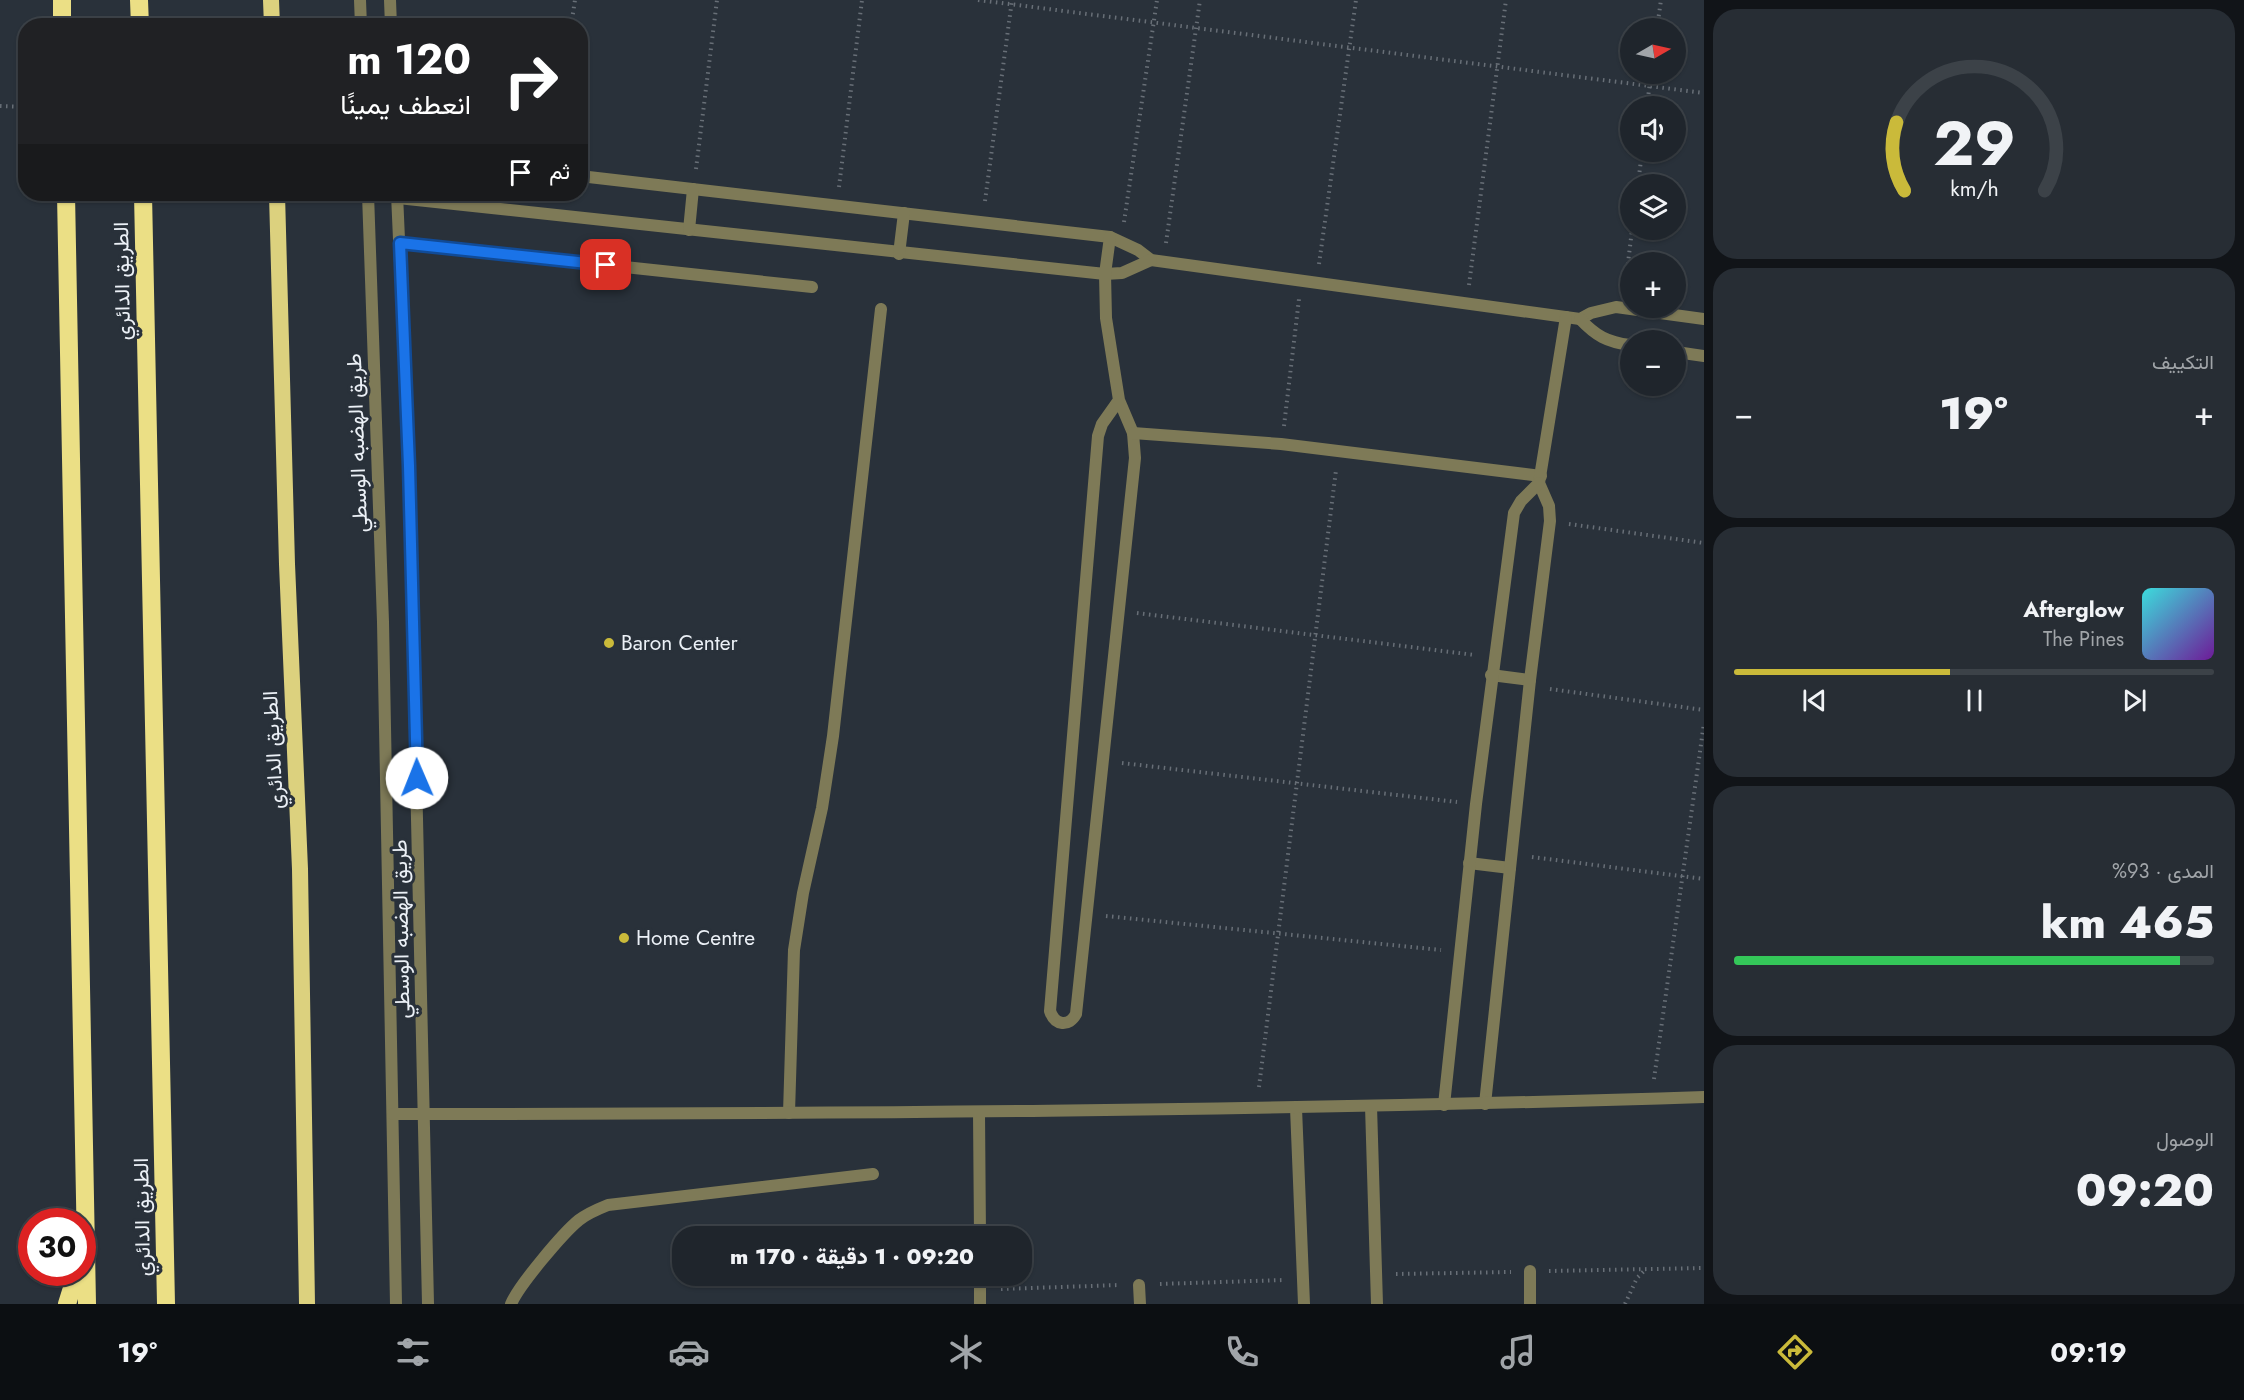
<!DOCTYPE html>
<html lang="ar">
<meta charset="utf-8">
<style>
:root{--surface:#1f252c;--page:#272d34;--text:#f1f3f6;--muted:#a1a5a9;--line:#3c4248;--accent:#caba3a}
body{margin:0;font-family:Jost,Vazirmatn,sans-serif;background:var(--page);color:var(--text);direction:rtl;height:100vh;display:flex;flex-direction:column;font-size:22px;white-space:nowrap}
*{box-sizing:border-box;margin:0}
p{font-size:20px;color:var(--muted)}
.icon{flex:none;width:33px;height:33px;fill:none;stroke:currentColor;stroke-width:2;stroke-linecap:round;stroke-linejoin:round}
.map{position:relative;flex:1;overflow:hidden;direction:ltr}
.sheet{display:flex;flex-direction:column;gap:9px;padding:9px;background:#111418;width:540px}
.sheet>*{flex:none}
.banner{position:absolute;left:18px;top:18px;width:570px;height:183px;border-radius:24px;box-shadow:0 2px 4px #0004,0 0 0 2px var(--line);direction:rtl;background:#202124;color:#fff;overflow:hidden}
.needle{width:39px;rotate:81deg}
.fabs{position:absolute;left:1620px;top:18px;display:grid;gap:12px}
.fabs a{display:grid;place-items:center;width:66px;height:66px;border-radius:50%;background:var(--surface);box-shadow:0 2px 4px #0004,0 0 0 2px var(--line);font-size:30px}
.speed{position:absolute;left:18px;top:1208px;display:flex;gap:12px;font-size:30px;font-weight:700;text-align:center}
.speed>*{display:grid;place-content:center;width:78px;height:78px;border-radius:50%;background:var(--surface);box-shadow:0 2px 4px #0004,0 0 0 2px var(--line);line-height:1}
.speed .limit{border:9px solid #d22;background:#fff;color:#111}
.pin{position:absolute;display:grid;place-items:center;width:51px;height:51px;color:#fff;margin:-26px;border-radius:12px;box-shadow:0 3px 9px #0006}
.me{position:absolute;width:66px;margin:-33px;rotate:359deg;stroke-linejoin:round;filter:drop-shadow(0 0 4px #0008)}
.turn{display:flex;align-items:center;gap:21px;height:126px;padding:0 18px;font-size:27px}
.turn .icon{width:78px;height:78px;stroke-width:2.5}
.turn b{display:block;font-size:42px;line-height:51px}
.then{display:flex;align-items:center;height:57px;padding:0 18px;background:#0003;gap:12px;font-size:22px}
.big{font-size:45px;font-weight:800;line-height:1.1}
.sheet .widget{flex:1;display:flex;flex-direction:column;justify-content:center;gap:9px;min-width:0;padding:0 21px;border-radius:24px;background:var(--page)}
.sheet .dial{align-items:center;gap:0}
.dial svg{height:156px;overflow:visible;fill:none;stroke:var(--line);stroke-width:7;stroke-linecap:round;text-anchor:middle}
.dial text{fill:var(--text);stroke:none}
.song{display:flex;align-items:center;gap:18px}
.cover{width:72px;height:72px;border-radius:9px;background:linear-gradient(135deg,hsl(180 70% 55%),hsl(280 70% 35%))}
.played{height:6px;border-radius:3px;background:linear-gradient(90deg,var(--accent) 45%,var(--line) 45%)}
.keys{display:flex;justify-content:space-around;direction:ltr}
.heat{display:flex;justify-content:space-between;align-items:center;font-size:33px;direction:ltr}
.charge{height:9px;border-radius:4px;background:linear-gradient(90deg,#34c759 93%,var(--line) 0)}
.trip{position:absolute;left:672px;top:1226px;width:360px;height:60px;border-radius:24px;background:var(--surface);box-shadow:0 2px 4px #0004,0 0 0 2px var(--line);font-weight:800;line-height:60px;text-align:center;direction:rtl}
.dock{display:flex;height:96px;justify-content:space-around;align-items:center;background:#0c0f12;color:var(--muted)}
.dock .icon{width:42px;height:42px}
.dock .selected{color:var(--accent)}
.dock b{font-size:27px;color:var(--text)}
main{display:flex;flex:1;min-height:0}
.map>svg:first-child{display:block}
.lines{fill:none;stroke-linecap:round;stroke-linejoin:round}
.path{stroke:#686f77;stroke-width:4;stroke-dasharray:1.5 4.5;stroke-linecap:butt}
.service{stroke:#7e7a57;stroke-width:12}
.minor{stroke:#7e7a57;stroke-width:12}
.trunk{stroke:#dcd17e;stroke-width:16}
.motorway{stroke:#ebdf85;stroke-width:18}
.route-casing{stroke:#114b97;stroke-width:15}
.route{stroke:#1a73e8;stroke-width:10}
.poi-dot{fill:#caba3a;stroke:#29313a;stroke-width:2}
.labels{text-anchor:middle;dominant-baseline:central;stroke-width:6;stroke-linejoin:round;paint-order:stroke}
.street-label{font-size:21px;fill:#ebf0f6;stroke:#29313a}
.poi-label{font-size:21px;fill:#ebf0f6;stroke:#29313a;text-anchor:start}
</style>
<main>
<section class="sheet">
<div class="widget dial"><svg viewBox="0 0 100 80">
<path d="M14 69A42 42 0 1 1 86 69"/>
<path d="M14 69A42 42 0 0 1 10 34" stroke="#caba3a"/>
<text x="50" y="56" font-size="32" font-weight="700">29</text>
<text x="50" y="72" font-size="11">km/h</text>
</svg></div>
<div class="widget"><p>التكييف</p>
<div class="heat"><a>−</a><b class="big">19°</b><a>+</a></div>
</div>
<div class="widget">
<div class="song"><i class="cover"></i><div><b>Afterglow</b><p>The Pines</p></div></div>
<div class="played"></div>
<div class="keys"><svg class="icon" aria-label="previous" viewBox="0 0 24 24"><path d="M18 5L8 12l10 7zM5 5v14"/></svg><svg class="icon" aria-label="pause" viewBox="0 0 24 24"><path d="M8 5v14M16 5v14"/></svg><svg class="icon" aria-label="next" viewBox="0 0 24 24"><path d="M6 5l10 7-10 7zM19 5v14"/></svg></div>
</div>
<div class="widget"><p>المدى · 93%</p><b class="big">465 km</b><div class="charge"></div></div>
<div class="widget"><p>الوصول</p><b class="big">09:20</b></div>
</section>
<div class="map">
<svg width="1704" height="1304" viewBox="0 0 1704 1304">
<rect width="100%" height="100%" fill="#29313a"/>
<g class="lines">
<g class="path">
<polyline points="978,0 1704,93"/>
<polyline points="571,26 575,0"/>
<polyline points="1657,28 1661,0"/>
<polyline points="0,106 26,107"/>
<polyline points="1647,106 1651,74"/>
<polyline points="696,169 717,0"/>
<polyline points="1638,184 1642,152"/>
<polyline points="839,187 862,0"/>
<polyline points="985,201 1012,0"/>
<polyline points="1124,222 1157,0"/>
<polyline points="1166,243 1200,0"/>
<polyline points="1319,264 1356,0"/>
<polyline points="1469,285 1506,0"/>
<polyline points="1625,288 1632,230"/>
<polyline points="1284,426 1299,299"/>
<polyline points="1569,524 1704,543"/>
<polyline points="1137,613 1475,655"/>
<polyline points="1550,689 1704,710"/>
<polyline points="1122,763 1457,802"/>
<polyline points="1532,857 1704,879"/>
<polyline points="1106,916 1441,950"/>
<polyline points="1654,1079 1704,723"/>
<polyline points="1259,1087 1336,470"/>
<polyline points="1549,1271 1704,1268"/>
<polyline points="1396,1274 1511,1272"/>
<polyline points="1160,1284 1284,1280"/>
<polyline points="1001,1289 1120,1285"/>
<polyline points="1625,1304 1637,1278 1645,1270"/>
</g>
<g class="service">
<polyline points="400,243 812,287"/>
<polyline points="789,1113 794,950 803,893 822,808 833,736 881,309"/>
<path d="M511,1304C519,1285 563,1233 579,1220C588,1213 598,1209 608,1205L873,1174"/>
</g>
<g class="minor">
<polyline points="360,0 361,26"/>
<polyline points="390,0 391,26"/>
<polyline points="580,176 1110,237 1138,250 1151,260 1580,319 1591,313 1616,307 1704,319"/>
<polyline points="368,194 383,622 396,1304"/>
<polyline points="397,194 409,466 428,1304"/>
<polyline points="398,198 1105,274 1122,273 1151,260"/>
<polyline points="689,230 693,189"/>
<path d="M1110,237L1105,274L1106,318L1119,400L1133,433L1135,458L1076,1014C1069,1027 1055,1026 1050,1011L1098,436L1102,424L1119,400"/>
<polyline points="899,254 904,213"/>
<path d="M1580,319C1596,336 1607,342 1630,345"/>
<polyline points="1676,352 1704,356"/>
<polyline points="1133,433 1281,444 1541,476"/>
<polyline points="1491,675 1530,680"/>
<polyline points="1469,863 1510,868"/>
<polyline points="1485,1104 1530,680 1550,521 1549,506 1539,483 1566,317"/>
<polyline points="1444,1105 1476,804 1514,513 1521,501 1539,483"/>
<polyline points="1371,1106 1377,1304"/>
<polyline points="1296,1108 1304,1304"/>
<polyline points="979,1113 980,1236"/>
<path d="M393,1114C830,1114 1267,1111 1704,1097"/>
<polyline points="1530,1271 1530,1304"/>
<polyline points="980,1275 980,1304"/>
<polyline points="1139,1285 1140,1304"/>
</g>
<g class="trunk">
<polyline points="271,0 272,26"/>
<polyline points="277,194 287,564 300,869 307,1304"/>
</g>
<g class="motorway">
<polyline points="62,0 62,26"/>
<polyline points="139,0 140,26"/>
<polyline points="66,194 87,1304"/>
<polyline points="143,194 166,1304"/>
<polyline points="67,1304 77,1272"/>
</g>
</g>
<g class="lines">
<defs>
<polyline id="route" points="417,778 409,466 400,243 606,265"/>
</defs>
<use href="#route" class="route-casing"/>
<use href="#route" class="route"/>
</g>
<g class="poi-dot">
<circle cx="609" cy="643" r="6"/>
<circle cx="624" cy="938" r="6"/>
</g>
<g class="labels">
<g class="street-label">
<text transform="translate(122 281) rotate(-91)">الطريق الدائري</text>
<text transform="translate(357 443) rotate(-92)">طريق الهضبه الوسطي</text>
<text transform="translate(273 750) rotate(-93)">الطريق الدائري</text>
<text transform="translate(401 929) rotate(-91)">طريق الهضبه الوسطي</text>
<text transform="translate(142 1217) rotate(-91)">الطريق الدائري</text>
</g>
<g class="poi-label">
<text x="621" y="643">Baron Center</text>
<text x="636" y="938">Home Centre</text>
</g>
</g>
</svg>
<div class="fabs">
<a><svg class="needle" viewBox="-14 -14 28 28"><path d="M0-13l5 13h-10z" fill="#e53935"/><path d="M0 13l5-13h-10z" fill="#a1a5a9"/></svg></a>
<a><svg class="icon" aria-label="sound" viewBox="0 0 24 24"><path d="M4 9h4l5-4v14l-5-4H4zM17 9q2 3 0 6"/></svg></a>
<a><svg class="icon" aria-label="layers" viewBox="0 0 24 24"><path d="M12 4l9 5-9 5-9-5zM3 14l9 5 9-5"/></svg></a>
<a>+</a>
<a>−</a>
</div>
<div class="speed"><div class="limit">30</div></div>
<div class="pin" style="left:606px;top:265px;background:#d93025"><svg class="icon" aria-label="arrive" viewBox="0 0 24 24"><path d="M6 21V4h12l-3 4 3 4H6"/></svg></div>
<svg class="me" style="left:417px;top:778px" viewBox="-20 -20 40 40"><circle r="19" fill="#fff"/><path d="M0-13L10 11 0 6-10 11z" fill="#1a73e8"/></svg>
<div class="trip">09:20 · 1 دقيقة · 170 m</div>
<div class="banner">
<div class="turn"><svg class="icon" aria-label="right" viewBox="0 0 24 24"><path d="M7 20v-9h11M14 6l5 5-5 5"/></svg><div><b>120 m</b>انعطف يمينًا</div></div>
<div class="then">ثم<svg class="icon" aria-label="arrive" viewBox="0 0 24 24"><path d="M6 21V4h12l-3 4 3 4H6"/></svg></div>
</div>
</div>
</main>
<nav class="dock">
<b>09:19</b>
<svg class="icon selected" aria-label="directions" viewBox="0 0 24 24"><path d="M12 3l9 9-9 9-9-9zM9 14v-3h6M13 9l2 2-2 2"/></svg>
<svg class="icon" aria-label="music" viewBox="0 0 24 24"><path d="M9 18V5l10-2v13"/><circle cx="6" cy="18" r="3"/><circle cx="16" cy="16" r="3"/></svg>
<svg class="icon" aria-label="phone" viewBox="0 0 24 24"><path d="M5 4h4l2 5-3 2q2 4 5 5l2-3 5 2v4C11 20 4 13 5 4z"/></svg>
<svg class="icon" aria-label="climate" viewBox="0 0 24 24"><path d="M12 3v18M4 7l16 10M4 17L20 7"/></svg>
<svg class="icon" aria-label="car" viewBox="0 0 24 24"><path d="M5 17H2v-5l4-1 3-4h7l3 4 3 1v5h-3M9 17h6M6 11h13"/><circle cx="7" cy="17" r="2"/><circle cx="17" cy="17" r="2"/></svg>
<svg class="icon" aria-label="filters" viewBox="0 0 24 24"><path d="M4 7h16M4 17h16"/><circle cx="9" cy="7" r="2"/><circle cx="15" cy="17" r="2"/></svg>
<b>19°</b>
</nav>
